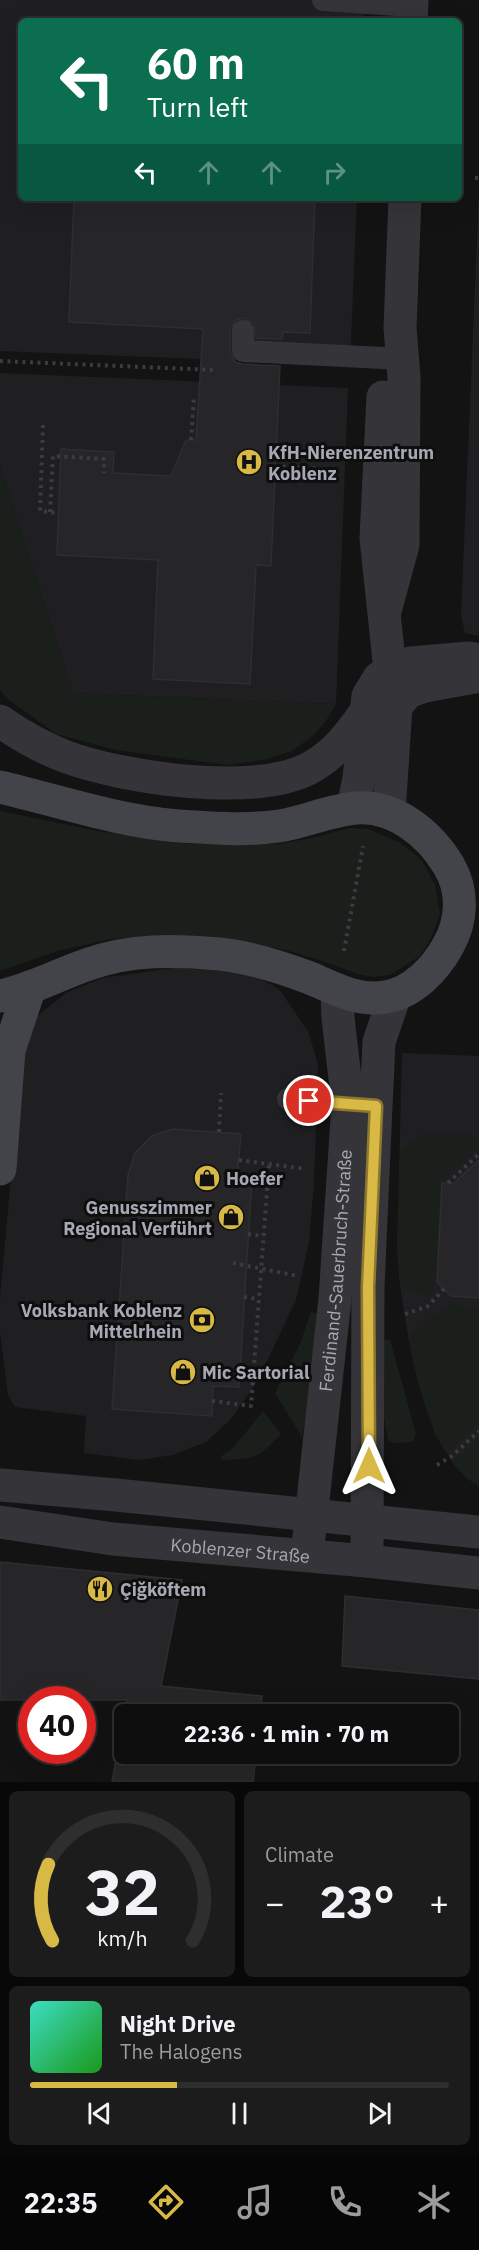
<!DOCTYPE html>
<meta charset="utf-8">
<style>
:root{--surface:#0e0e0f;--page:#1c1c1d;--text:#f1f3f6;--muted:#9b9c9e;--line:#2e2e2f;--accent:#d9b946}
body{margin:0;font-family:"IBM Plex Sans",sans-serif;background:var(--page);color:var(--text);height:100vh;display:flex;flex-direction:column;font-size:22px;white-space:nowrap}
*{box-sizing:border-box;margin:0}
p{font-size:20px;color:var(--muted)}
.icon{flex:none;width:33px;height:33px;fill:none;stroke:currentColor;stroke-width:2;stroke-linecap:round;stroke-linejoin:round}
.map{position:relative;height:1782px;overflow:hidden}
.details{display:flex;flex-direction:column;gap:9px;padding:9px;background:#080808;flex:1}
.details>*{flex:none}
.top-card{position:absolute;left:18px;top:18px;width:444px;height:183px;border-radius:9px;box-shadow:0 6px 24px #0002,0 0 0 2px var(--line);background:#0b6e4f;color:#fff;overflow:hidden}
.speed{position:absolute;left:18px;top:1686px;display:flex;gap:12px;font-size:30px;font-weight:700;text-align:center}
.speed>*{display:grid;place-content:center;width:78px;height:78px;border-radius:50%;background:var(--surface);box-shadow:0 6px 24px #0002,0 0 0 2px var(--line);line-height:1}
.speed .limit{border:9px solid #d22;background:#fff;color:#111}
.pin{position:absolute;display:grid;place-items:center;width:51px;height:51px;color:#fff;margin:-26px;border:3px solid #fff;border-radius:50%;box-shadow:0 2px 6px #0007}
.me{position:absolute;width:66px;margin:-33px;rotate:0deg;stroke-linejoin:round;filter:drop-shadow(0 0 4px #0008)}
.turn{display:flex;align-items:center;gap:21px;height:126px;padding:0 30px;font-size:27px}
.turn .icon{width:78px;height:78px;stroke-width:2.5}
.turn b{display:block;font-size:42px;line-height:51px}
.lanes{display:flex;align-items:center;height:57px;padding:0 30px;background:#0003;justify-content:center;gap:30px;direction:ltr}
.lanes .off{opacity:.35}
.big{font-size:45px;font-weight:800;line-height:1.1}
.details .card{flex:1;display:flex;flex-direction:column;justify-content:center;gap:9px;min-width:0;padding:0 21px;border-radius:9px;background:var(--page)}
.details .dial{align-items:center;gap:0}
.dial svg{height:156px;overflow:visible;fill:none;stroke:var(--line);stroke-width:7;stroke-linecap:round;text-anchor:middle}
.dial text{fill:var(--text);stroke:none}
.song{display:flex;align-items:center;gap:18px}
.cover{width:72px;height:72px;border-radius:9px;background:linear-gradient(135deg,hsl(170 70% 55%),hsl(120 70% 35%))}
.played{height:6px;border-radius:3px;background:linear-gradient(90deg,var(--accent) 35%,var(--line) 35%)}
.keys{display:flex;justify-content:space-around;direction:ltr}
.heat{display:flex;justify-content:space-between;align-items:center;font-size:33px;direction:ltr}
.details .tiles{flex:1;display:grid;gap:9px;grid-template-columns:1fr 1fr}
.card:last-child{grid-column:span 2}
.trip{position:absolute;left:114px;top:1704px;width:345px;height:60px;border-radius:9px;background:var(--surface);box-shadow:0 6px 24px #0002,0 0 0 2px var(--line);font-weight:800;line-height:60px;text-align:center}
.tab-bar{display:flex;height:96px;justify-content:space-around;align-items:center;background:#060606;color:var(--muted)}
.tab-bar .icon{width:42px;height:42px}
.tab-bar .on{color:var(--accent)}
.tab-bar b{font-size:27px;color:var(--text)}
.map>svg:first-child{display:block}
.built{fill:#1f1f21}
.green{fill:#1a1f1b}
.building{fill:#262628;stroke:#2e2d30;stroke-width:1.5}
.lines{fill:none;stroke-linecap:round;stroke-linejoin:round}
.path{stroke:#3b3c40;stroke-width:4;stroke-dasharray:3 4.5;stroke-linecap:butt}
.service{stroke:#353539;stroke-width:22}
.minor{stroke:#353539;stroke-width:33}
.tertiary{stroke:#353539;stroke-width:33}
.secondary{stroke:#434449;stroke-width:33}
.route-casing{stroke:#8d782e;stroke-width:15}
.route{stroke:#d9b946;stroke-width:10}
.labels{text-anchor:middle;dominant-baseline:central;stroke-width:6;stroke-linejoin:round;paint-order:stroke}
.poi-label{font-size:18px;font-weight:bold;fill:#a6a9b3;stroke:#0e0e0f;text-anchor:start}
.street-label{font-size:18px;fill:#a6a9b3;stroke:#0e0e0f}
</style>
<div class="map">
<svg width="479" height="1782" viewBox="0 0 479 1782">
<rect width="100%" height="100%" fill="#131314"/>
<g class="built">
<polygon points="0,0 364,0 364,21 21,21 21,198 357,198 350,365 0,351"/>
<polygon points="479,192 479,636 465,633 461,615"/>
<polygon points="0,373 348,388 336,704 73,693 0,466"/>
<polygon points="174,968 248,972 279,989 308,1031 318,1064 314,1184 309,1242 296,1300 257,1382 230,1420 206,1442 173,1455 139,1460 84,1453 86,1416 15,1407 8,1395 0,1332 0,1298 21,1067 35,1018 66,993 102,978"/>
<polygon points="402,1053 479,1056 479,1486 468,1479 455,1466 435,1434 416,1373 408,1336 400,1285 397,1248"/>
</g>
<g class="green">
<polygon points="0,466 73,693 336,704 326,721 314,735 292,751 267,759 227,765 116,750 56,734 9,700 0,690"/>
<polygon points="0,811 98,831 179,843 223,845 279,844 312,838 350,828 369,829 400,843 421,859 435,885 440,914 431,938 420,956 390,975 373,977 357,974 326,962 289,951 226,938 168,936 112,939 57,951 0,971"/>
<polygon points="423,1134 479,1135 479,1148 439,1183 436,1283 429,1295 413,1293 400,1285 397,1248 400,1150"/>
<path d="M448,1305L479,1308V1424L446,1453C425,1417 416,1377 408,1336Z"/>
<polygon points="311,1312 319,1314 315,1362 302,1437 275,1393 300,1344"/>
<polygon points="390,1339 416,1434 413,1442 393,1443 388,1440 382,1407 382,1340"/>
<path d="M263,1411L281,1434C258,1458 256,1459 223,1460L220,1457L233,1448Z"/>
<polygon points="479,1438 479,1486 468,1479 453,1463"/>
</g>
<g class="building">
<polygon points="74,198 162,198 162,201 225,203 226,198 315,198 310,333 283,332 282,339 256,338 254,324 244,318 236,320 230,330 230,352 235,362 242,364 280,366 271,566 256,565 250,684 153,679 158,560 57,555 61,449 114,452 113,473 171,476 186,440 196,440 203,329 69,322"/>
<polygon points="172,1129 241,1134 237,1177 252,1178 239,1387 213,1386 212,1416 112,1409 128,1175 135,1153 152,1136"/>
<polygon points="479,1160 479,1298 451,1296 437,1282 442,1183 454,1183"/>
<polygon points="0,1562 182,1580 161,1686 262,1696 260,1714 124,1714 124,1754 256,1754 253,1782 112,1782 127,1700 0,1700"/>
<polygon points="345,1596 479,1610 479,1679 342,1666"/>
</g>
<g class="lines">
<g class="path">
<polyline points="475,178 479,178"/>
<polyline points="178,201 178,198"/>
<polyline points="0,361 215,370"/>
<polyline points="43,425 40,511 59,513"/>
<polyline points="191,440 194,396"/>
<polyline points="275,466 341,470"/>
<polyline points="50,512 53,456 104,459 104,473"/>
<polyline points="344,951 363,846"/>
<polyline points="219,1132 221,1093"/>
<polyline points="239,1160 306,1169"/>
<polyline points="448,1183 479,1154"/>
<polyline points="248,1234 263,1236"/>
<polyline points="233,1263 298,1276"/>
<polyline points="244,1297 258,1299"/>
<polyline points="405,1314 428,1306 444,1289"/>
<polyline points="240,1369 252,1371"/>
<polyline points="212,1401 251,1406 269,1164"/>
<polyline points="437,1465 452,1456 479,1431"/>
</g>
<g class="service">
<polyline points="323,0 412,6"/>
<polyline points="243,331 243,351 403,359"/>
<polyline points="288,1099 361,1105"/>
</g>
<g class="minor">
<polyline points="411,21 412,0"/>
<polyline points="383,397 376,538 390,670 408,692"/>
<polyline points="385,611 403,545 404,377 400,328 405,198"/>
</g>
<g class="tertiary">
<path d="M0,721C20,735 41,747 64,756C122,778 252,797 308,769C334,755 350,735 366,711"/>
<polyline points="353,808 359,778 368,696 379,678 390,670 411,663 469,658 479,660"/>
<polyline points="389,813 396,706 408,692 425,686 474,677"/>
<polyline points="0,1485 116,1495 479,1532"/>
<path id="s1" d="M0,1522L113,1539L367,1561L479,1573"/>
<path id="s2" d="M307,1555L335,1299L348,1104L338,1018L337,990"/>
<polyline points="367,1561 368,1287 376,1106 379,1042 395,995"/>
</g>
<g class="secondary">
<path d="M0,787C60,801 117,821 179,826C212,828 246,831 279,826C305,822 330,810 356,808C395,805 430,834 449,866C464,892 462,921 448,946C435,969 413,993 385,997C359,1002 333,988 310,978C281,967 250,957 219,954C175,950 131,949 89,964C59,974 31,990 0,996"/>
<polyline points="0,1169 9,1050 30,987"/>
</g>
</g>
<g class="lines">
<defs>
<polyline id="route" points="309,1101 376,1106 368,1287 369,1466"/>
</defs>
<use href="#route" class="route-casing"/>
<use href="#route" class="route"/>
</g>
<defs>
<symbol id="hospital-disc" viewBox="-11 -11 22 22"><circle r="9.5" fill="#d9b946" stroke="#0e0e0f"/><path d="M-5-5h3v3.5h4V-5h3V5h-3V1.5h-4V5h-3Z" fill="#111"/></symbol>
<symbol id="shop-disc" viewBox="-11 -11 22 22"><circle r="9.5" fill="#d9b946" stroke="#0e0e0f"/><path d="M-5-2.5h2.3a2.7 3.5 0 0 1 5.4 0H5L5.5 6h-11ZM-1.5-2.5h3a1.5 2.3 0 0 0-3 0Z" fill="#111"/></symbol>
<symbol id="bank-disc" viewBox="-11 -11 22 22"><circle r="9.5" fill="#d9b946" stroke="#0e0e0f"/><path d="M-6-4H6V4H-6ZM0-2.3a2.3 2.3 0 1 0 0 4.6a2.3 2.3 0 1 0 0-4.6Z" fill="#111"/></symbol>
<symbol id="restaurant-disc" viewBox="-11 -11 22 22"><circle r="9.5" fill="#d9b946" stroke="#0e0e0f"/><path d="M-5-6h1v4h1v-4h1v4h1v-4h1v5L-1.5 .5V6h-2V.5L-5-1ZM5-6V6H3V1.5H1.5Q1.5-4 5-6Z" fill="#111"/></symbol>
</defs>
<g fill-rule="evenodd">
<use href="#hospital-disc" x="234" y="447" width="30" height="30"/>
<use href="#shop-disc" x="192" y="1163" width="30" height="30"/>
<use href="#shop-disc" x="216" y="1202" width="30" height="30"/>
<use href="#bank-disc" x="187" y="1305" width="30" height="30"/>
<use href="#shop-disc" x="168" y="1357" width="30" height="30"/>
<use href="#restaurant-disc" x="85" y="1574" width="30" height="30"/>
</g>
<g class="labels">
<g class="poi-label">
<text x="268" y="452">KfH-Nierenzentrum<tspan x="268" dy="21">Koblenz</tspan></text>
<text x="226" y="1178">Hoefer</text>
<text x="212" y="1207" text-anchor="end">Genusszimmer<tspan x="212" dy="21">Regional Verführt</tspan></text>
<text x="182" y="1310" text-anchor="end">Volksbank Koblenz<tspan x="182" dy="21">Mittelrhein</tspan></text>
<text x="202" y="1372">Mic Sartorial</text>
<text x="120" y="1589">Çiğköftem</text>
</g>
<g class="street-label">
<text stroke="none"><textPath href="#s2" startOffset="286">Ferdinand-Sauerbruch-Straße</textPath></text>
<text stroke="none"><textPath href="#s1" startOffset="242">Koblenzer Straße</textPath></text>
</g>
</g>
</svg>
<div class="speed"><div class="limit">40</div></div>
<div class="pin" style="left:309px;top:1101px;background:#d93025"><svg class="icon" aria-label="arrive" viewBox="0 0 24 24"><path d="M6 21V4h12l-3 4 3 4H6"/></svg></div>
<svg class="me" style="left:369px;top:1466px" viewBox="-20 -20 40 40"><path d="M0-17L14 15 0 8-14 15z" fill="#d9b946" stroke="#fff" stroke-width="4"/></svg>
<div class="trip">22:36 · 1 min · 70 m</div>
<div class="top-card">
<div class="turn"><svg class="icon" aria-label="left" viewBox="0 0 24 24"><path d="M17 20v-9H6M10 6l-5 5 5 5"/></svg><div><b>60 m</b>Turn left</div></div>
<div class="lanes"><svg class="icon" aria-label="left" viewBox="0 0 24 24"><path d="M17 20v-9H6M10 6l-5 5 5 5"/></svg><svg class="icon off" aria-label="ahead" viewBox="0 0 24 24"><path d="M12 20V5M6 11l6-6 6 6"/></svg><svg class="icon off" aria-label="ahead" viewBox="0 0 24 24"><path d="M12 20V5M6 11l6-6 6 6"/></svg><svg class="icon off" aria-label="right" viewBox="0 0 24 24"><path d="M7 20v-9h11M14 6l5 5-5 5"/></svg></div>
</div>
</div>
<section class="details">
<div class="tiles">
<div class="card dial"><svg viewBox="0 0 100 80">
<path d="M14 69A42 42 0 1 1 86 69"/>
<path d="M14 69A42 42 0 0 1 12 30" stroke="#d9b946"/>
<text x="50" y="56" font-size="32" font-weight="700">32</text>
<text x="50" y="72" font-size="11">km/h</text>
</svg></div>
<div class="card"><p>Climate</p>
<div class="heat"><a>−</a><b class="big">23°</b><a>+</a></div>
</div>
<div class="card">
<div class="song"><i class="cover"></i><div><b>Night Drive</b><p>The Halogens</p></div></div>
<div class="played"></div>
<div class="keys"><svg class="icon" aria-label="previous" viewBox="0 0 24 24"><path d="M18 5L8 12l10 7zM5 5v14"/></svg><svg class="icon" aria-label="pause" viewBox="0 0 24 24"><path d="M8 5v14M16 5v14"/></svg><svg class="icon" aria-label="next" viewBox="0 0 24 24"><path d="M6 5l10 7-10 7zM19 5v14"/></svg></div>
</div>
</div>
</section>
<nav class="tab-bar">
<b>22:35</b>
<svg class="icon on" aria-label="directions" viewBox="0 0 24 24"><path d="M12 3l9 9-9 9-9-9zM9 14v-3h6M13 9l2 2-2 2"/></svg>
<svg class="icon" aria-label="music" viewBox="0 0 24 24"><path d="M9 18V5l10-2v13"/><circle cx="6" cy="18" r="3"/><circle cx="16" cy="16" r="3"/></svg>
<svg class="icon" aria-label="phone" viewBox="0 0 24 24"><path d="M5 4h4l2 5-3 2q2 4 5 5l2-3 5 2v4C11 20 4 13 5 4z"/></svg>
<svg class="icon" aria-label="climate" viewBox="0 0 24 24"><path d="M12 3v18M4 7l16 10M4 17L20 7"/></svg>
</nav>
